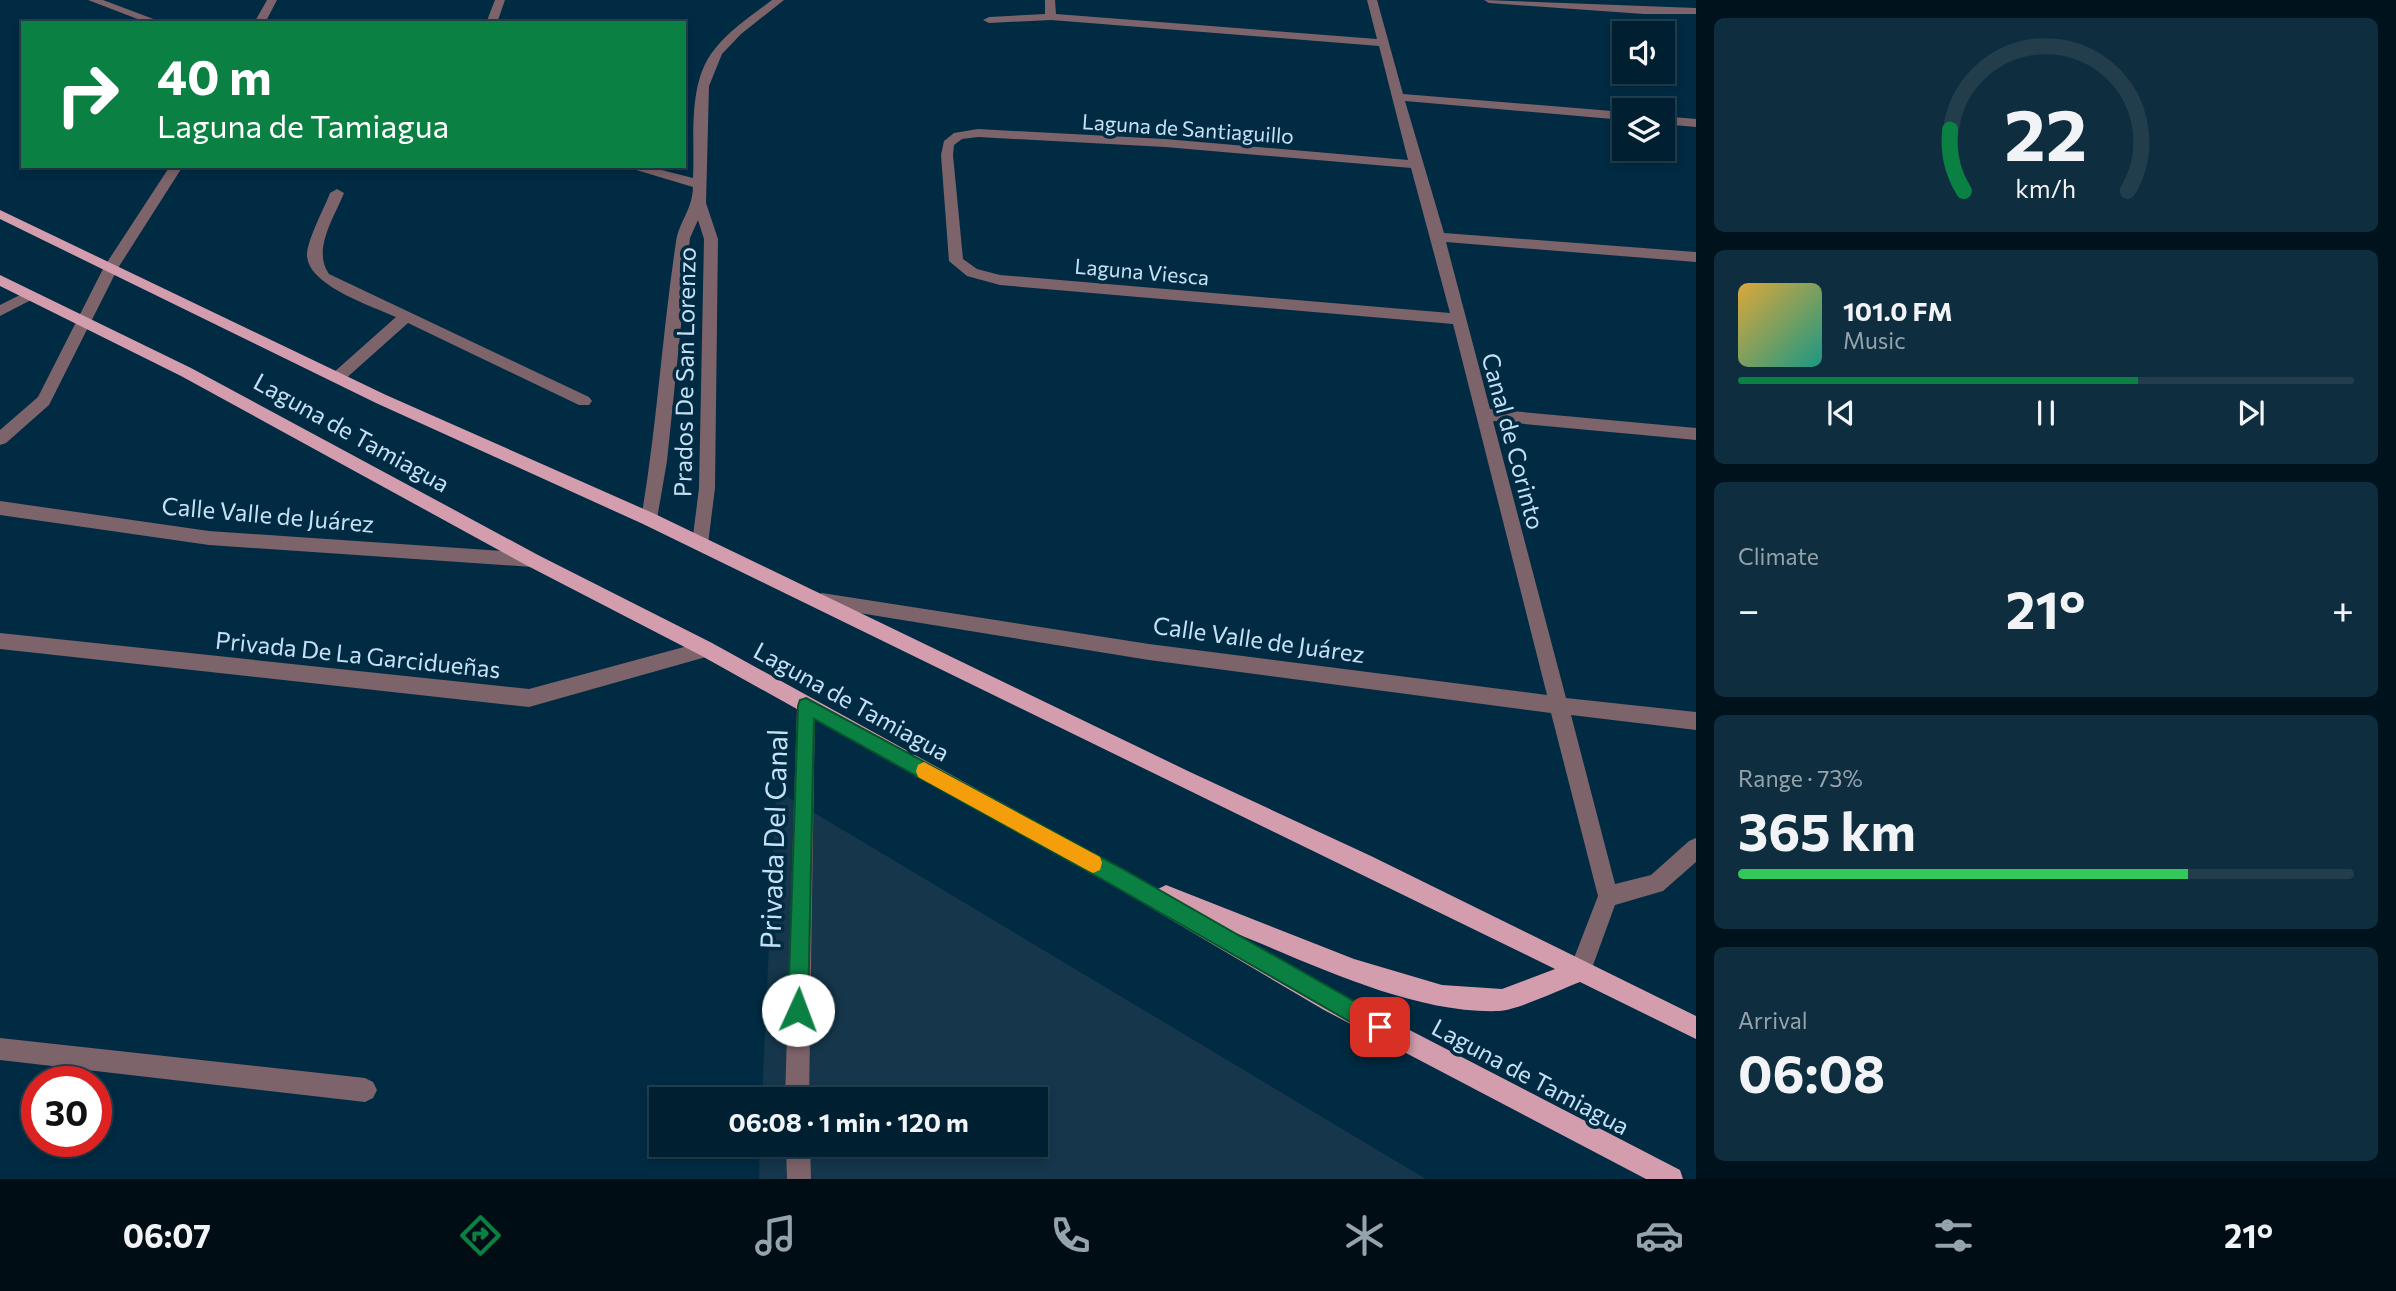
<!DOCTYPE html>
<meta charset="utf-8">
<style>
:root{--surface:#002032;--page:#0e2d3e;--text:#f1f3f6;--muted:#95a3ac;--line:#223e4d;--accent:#0b8043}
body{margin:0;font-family:Commissioner,sans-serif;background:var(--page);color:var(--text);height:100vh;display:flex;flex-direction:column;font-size:26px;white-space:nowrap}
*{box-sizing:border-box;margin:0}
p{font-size:23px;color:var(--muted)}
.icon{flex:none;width:38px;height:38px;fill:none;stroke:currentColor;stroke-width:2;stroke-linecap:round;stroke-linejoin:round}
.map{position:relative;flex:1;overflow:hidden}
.sheet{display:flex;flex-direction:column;gap:18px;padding:18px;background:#00121c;width:700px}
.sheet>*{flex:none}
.top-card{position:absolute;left:21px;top:21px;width:665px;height:147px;border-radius:0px;box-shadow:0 4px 10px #0003,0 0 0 2px var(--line);background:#0b8043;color:#fff;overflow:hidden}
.fabs{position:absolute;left:1612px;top:21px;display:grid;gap:14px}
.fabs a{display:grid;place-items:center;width:63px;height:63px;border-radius:0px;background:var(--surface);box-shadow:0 4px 10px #0003,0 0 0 2px var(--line);font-size:35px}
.speed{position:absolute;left:21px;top:1066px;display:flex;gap:14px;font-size:35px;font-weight:700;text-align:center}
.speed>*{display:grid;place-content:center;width:91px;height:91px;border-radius:50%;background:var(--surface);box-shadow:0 4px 10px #0003,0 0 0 2px var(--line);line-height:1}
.speed .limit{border:10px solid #d22;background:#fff;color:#111}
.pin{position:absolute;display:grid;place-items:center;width:60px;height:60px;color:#fff;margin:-30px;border-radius:14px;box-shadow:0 4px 10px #0006}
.me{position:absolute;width:77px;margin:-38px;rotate:2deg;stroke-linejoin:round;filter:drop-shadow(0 0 5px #0008)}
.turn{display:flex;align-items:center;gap:24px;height:147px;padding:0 21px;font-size:32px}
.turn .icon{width:91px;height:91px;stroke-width:2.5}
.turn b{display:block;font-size:49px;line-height:60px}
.big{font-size:52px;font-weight:700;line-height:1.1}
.sheet .card{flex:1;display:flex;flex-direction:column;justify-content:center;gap:10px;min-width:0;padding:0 24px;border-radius:10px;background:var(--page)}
.sheet .dial{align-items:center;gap:0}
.dial svg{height:182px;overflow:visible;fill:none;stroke:var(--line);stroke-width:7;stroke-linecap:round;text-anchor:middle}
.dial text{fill:var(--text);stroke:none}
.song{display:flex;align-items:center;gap:21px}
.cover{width:84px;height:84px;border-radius:10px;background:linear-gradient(135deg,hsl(40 70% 55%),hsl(170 70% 35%))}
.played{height:7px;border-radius:4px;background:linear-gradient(90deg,var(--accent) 65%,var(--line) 65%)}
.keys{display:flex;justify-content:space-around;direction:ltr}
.heat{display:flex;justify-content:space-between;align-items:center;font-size:38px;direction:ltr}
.charge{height:10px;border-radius:5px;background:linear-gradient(90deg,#34c759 73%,var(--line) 0)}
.trip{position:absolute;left:649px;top:1087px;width:399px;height:70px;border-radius:0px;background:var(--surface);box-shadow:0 4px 10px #0003,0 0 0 2px var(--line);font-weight:700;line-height:70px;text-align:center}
.tabs{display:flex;height:112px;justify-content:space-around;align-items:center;background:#000d14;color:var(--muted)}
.tabs .icon{width:49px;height:49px}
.tabs .active{color:var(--accent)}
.tabs b{font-size:32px;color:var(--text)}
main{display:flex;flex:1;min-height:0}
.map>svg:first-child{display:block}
.built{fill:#15364b}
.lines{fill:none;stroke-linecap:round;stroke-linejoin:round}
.minor{fill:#7d636a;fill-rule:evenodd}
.major{fill:#d39dad;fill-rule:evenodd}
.route{fill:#0b8043;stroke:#07532c;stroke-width:2}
.slow{fill:#f59e0b}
.labels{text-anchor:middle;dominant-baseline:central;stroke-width:7;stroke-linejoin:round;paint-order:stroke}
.far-street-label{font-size:21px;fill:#c6e1f5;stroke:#002b43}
.street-label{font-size:24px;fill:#c6e1f5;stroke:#002b43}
.near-street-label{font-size:28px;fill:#c6e1f5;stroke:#002b43}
</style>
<main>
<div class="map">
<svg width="1696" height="1179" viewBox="0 0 1696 1179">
<rect width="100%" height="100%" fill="#002b43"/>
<polygon class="built" points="776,790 1426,1179 759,1179 760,1145 1036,1144 1036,1099 762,1099"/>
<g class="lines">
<g class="minor">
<polygon points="88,0 103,0 164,23 148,23"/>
<polygon points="267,0 277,0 265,23 254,23"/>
<polygon points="495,0 505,0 497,23 486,23"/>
<path d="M772,0H784L741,34L722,54L709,86L706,203L718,239L715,488L708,544L706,549H694L692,544L699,488L704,239L698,220L690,238L667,461L657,519L655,524H643L641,519C657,427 662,334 676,242C679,221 692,211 693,187L623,166H646L693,178C695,139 687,83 714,50C729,30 752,15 772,0Z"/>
<path d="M1045,0H1055L1056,14L1377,39L1367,0H1377L1403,94L1624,112V120L1405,101L1444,233L1696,252V262L1446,242L1490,409L1696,428V440L1493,421L1566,698L1696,712V730L1571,715L1615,884L1651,875L1689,841L1696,838V862L1663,891L1615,905L1588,979L1580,982L1572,979L1569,971L1598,896L1551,713L1149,660L816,606L813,601L816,596L822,593L1149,644L1547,695L1453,324L1000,285L967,276L949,261L941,155L944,141L954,133L978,129L1165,139L1408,160L1379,46L1051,20L989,23L983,20L989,17L1045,14ZM978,137L1165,147L1411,168L1450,313L1000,275L977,269L963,259L953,155L954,145L962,139Z"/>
<polygon points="1484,0 1696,8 1696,14 1644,14 1489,3"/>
<polygon points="1662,116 1696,119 1696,127 1662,124"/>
<polygon points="170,166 183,166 118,268 49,405 6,443 0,445 0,430 38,397 104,267"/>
<path d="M337,189L344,193C334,218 312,250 329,274L589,397L592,401L589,405H579L408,323L343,381H333L330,377L333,373L396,317C372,306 306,285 307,254C308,238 324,209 330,193Z"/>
<polygon points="30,290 37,295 35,298 0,316 0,305"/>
<polygon points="0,501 209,531 532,553 538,555 541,560 538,565 532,567 209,545 0,515"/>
<polygon points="0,633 529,689 706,641 712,643 715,649 712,655 706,657 529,707 0,649"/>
<polygon points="806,697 813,700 815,706 809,1099 785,1099 797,706 799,700"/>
<polygon points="0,1038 365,1078 373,1082 377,1090 373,1098 365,1102 0,1060"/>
<polygon points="786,1144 810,1144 811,1179 787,1179"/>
</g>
<path class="major" d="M0,210L386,395L655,514L1190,772L1371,856L1696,1016V1039L1580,982C1561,989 1518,1010 1499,1011C1413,1014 1312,964 1233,932L1340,994L1680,1170L1683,1179H1646L1324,1010L1107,882L700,655L526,565L181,376L0,286V275L191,368L538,555L712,643L1158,889L1166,885L1354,959L1442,985L1502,989L1555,969L643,524L376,403L0,219Z"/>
</g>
<polygon class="route" points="806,698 1121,868 1387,1020 1390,1027 1387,1035 1380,1038 1373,1035 1107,882 814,719 808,1010 805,1017 798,1020 791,1017 788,1010 798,706 800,700"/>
<polygon class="slow" points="924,762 1100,857 1102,863 1100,870 1093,873 1087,870 918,777 916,771 918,765"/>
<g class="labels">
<g class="far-street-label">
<text transform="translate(1188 128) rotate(4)">Laguna de Santiaguillo</text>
<text transform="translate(1142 271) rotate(5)">Laguna Viesca</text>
</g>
<g class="street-label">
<text transform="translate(684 372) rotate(-89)">Prados De San Lorenzo</text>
<text transform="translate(352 432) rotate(29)">Laguna de Tamiagua</text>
<text transform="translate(1514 441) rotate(75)">Canal de Corinto</text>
<text transform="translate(268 514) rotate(5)">Calle Valle de Juárez</text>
<text transform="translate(1259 639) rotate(8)">Calle Valle de Juárez</text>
<text transform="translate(358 654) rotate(6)">Privada De La Garcidueñas</text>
<text transform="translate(852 701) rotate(29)">Laguna de Tamiagua</text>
<text transform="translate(1531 1076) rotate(28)">Laguna de Tamiagua</text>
</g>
<g class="near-street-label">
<text transform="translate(773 839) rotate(-88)">Privada Del Canal</text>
</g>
</g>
</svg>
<div class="fabs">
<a><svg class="icon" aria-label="sound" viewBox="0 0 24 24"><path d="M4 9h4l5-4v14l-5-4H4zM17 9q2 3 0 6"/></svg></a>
<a><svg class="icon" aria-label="layers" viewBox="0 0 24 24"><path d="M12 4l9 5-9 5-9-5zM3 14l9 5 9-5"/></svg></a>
</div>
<div class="speed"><div class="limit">30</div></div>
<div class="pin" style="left:1380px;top:1027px;background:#d93025"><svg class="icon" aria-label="arrive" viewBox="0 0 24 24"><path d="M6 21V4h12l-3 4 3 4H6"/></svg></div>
<svg class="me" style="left:798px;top:1010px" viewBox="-20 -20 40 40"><circle r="19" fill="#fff"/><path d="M0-13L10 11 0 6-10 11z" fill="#0b8043"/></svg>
<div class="trip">06:08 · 1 min · 120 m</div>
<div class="top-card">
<div class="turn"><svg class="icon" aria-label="right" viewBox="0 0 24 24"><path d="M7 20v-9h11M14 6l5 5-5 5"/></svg><div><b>40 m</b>Laguna de Tamiagua</div></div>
</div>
</div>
<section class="sheet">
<div class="card dial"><svg viewBox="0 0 100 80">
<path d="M14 69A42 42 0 1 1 86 69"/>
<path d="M14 69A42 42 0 0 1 8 42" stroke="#0b8043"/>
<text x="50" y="56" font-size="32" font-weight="700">22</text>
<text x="50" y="72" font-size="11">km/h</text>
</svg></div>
<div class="card">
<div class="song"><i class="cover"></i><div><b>101.0 FM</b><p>Music</p></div></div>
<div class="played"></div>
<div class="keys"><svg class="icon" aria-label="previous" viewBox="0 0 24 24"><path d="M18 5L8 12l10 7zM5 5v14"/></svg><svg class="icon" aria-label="pause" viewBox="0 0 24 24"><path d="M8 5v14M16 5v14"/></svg><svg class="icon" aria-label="next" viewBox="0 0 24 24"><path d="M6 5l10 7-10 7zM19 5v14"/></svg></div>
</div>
<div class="card"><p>Climate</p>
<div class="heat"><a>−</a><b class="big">21°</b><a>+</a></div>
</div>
<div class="card"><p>Range · 73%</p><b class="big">365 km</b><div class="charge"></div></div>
<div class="card"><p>Arrival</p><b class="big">06:08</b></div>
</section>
</main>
<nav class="tabs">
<b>06:07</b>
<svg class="icon active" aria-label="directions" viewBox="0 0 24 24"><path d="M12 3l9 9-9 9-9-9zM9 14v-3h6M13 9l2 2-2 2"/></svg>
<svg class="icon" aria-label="music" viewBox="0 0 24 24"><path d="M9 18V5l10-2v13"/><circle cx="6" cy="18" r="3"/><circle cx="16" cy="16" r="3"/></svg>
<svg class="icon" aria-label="phone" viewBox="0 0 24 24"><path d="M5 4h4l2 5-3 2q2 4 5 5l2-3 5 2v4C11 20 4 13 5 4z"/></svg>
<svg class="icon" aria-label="climate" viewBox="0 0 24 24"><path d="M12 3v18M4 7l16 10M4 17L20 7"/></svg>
<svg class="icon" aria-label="car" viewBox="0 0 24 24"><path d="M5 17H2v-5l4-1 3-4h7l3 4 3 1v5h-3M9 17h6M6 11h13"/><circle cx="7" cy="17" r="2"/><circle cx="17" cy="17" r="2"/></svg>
<svg class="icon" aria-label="filters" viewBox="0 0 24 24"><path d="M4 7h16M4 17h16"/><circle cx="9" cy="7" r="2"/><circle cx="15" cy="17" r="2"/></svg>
<b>21°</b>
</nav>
